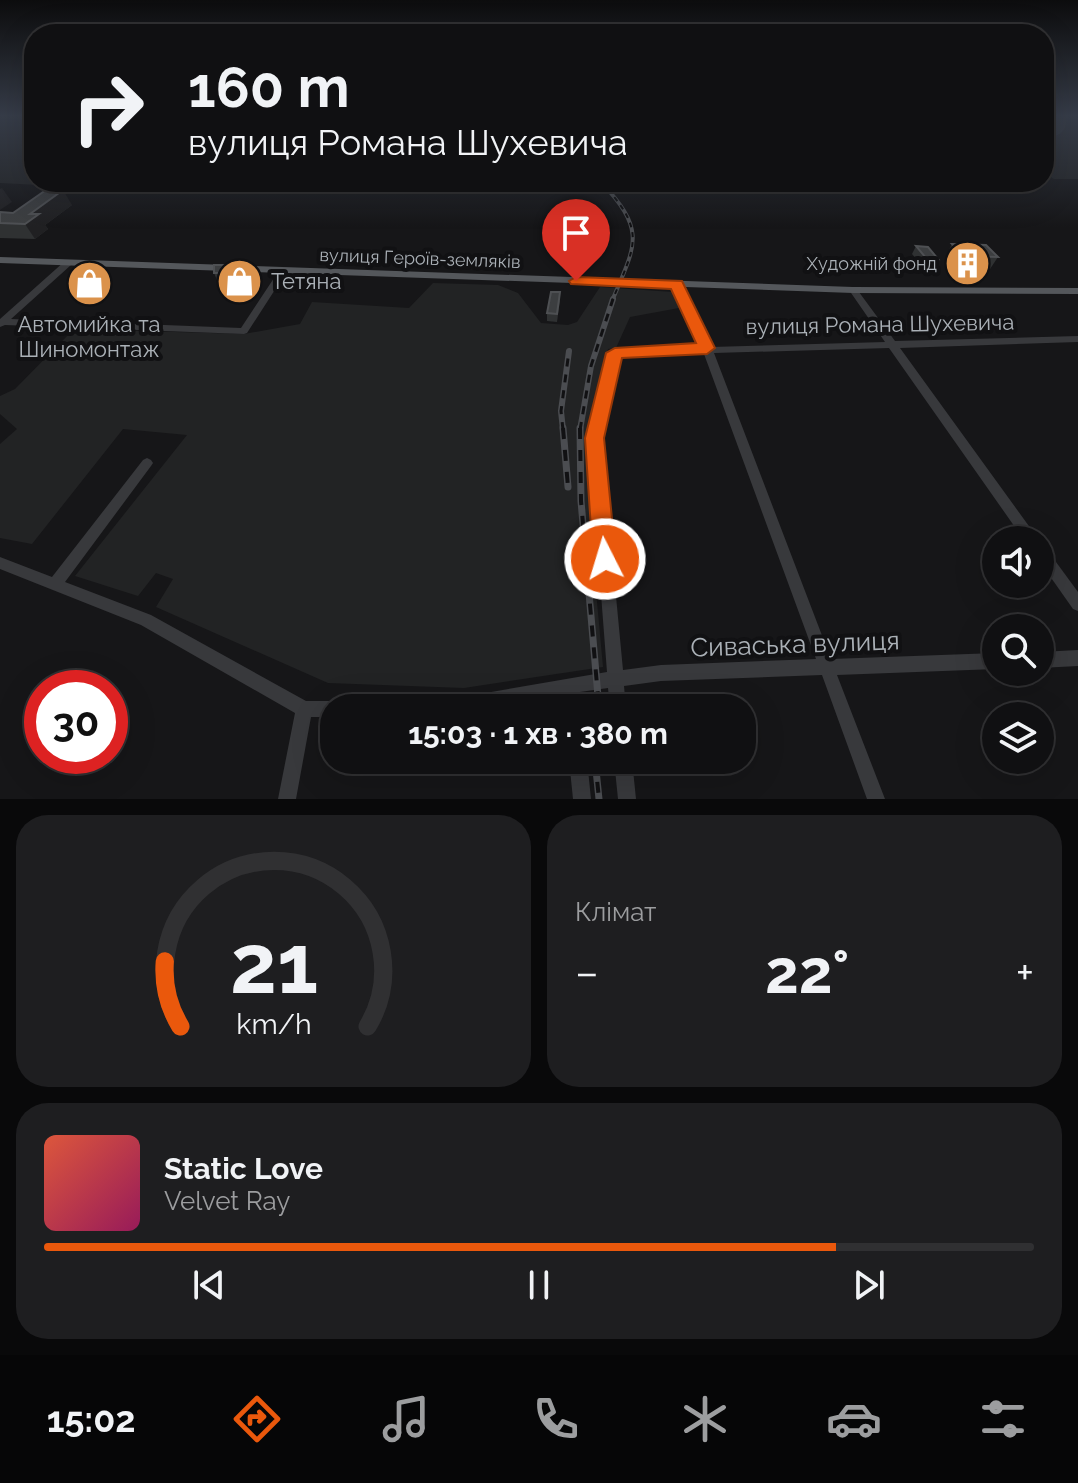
<!DOCTYPE html>
<html lang="uk">
<meta charset="utf-8">
<style>
:root{--surface:#101012;--page:#1e1e20;--text:#f1f3f6;--muted:#9c9d9f;--line:#303032;--accent:#ea580c}
body{margin:0;font-family:Raleway,sans-serif;background:var(--page);color:var(--text);height:100vh;display:flex;flex-direction:column;font-size:30px;white-space:nowrap}
*{box-sizing:border-box;margin:0}
p{font-size:26px;color:var(--muted)}
.icon{flex:none;width:44px;height:44px;fill:none;stroke:currentColor;stroke-width:2;stroke-linecap:round;stroke-linejoin:round}
.map{position:relative;height:799px;overflow:hidden}
.details{display:flex;flex-direction:column;gap:16px;padding:16px;background:#09090a;flex:1}
.details>*{flex:none}
.guide{position:absolute;left:24px;top:24px;width:1030px;height:168px;border-radius:32px;box-shadow:0 8px 32px #0002,0 0 0 2px var(--line);background:#101012;color:var(--text);overflow:hidden}
.buttons{position:absolute;left:982px;top:526px;display:grid;gap:16px}
.buttons a{display:grid;place-items:center;width:72px;height:72px;border-radius:50%;background:var(--surface);box-shadow:0 8px 32px #0002,0 0 0 2px var(--line);font-size:40px}
.speed{position:absolute;left:24px;top:670px;display:flex;gap:16px;font-size:40px;font-weight:700;text-align:center}
.speed>*{display:grid;place-content:center;width:104px;height:104px;border-radius:50%;background:var(--surface);box-shadow:0 8px 32px #0002,0 0 0 2px var(--line);line-height:1}
.speed .limit{border:12px solid #d22;background:#fff;color:#111}
.pin{position:absolute;display:grid;place-items:center;width:68px;height:68px;color:#fff;margin:-82px -34px;border-radius:50% 50% 50% 0;rotate:-45deg;box-shadow:0 0 8px #0007}
.pin .icon{rotate:45deg}
.me{position:absolute;width:88px;margin:-44px;rotate:355deg;stroke-linejoin:round;filter:drop-shadow(0 0 6px #0008)}
.turn{display:flex;align-items:center;gap:28px;height:168px;padding:0 32px;font-size:36px}
.turn .icon{width:104px;height:104px;stroke-width:2.5}
.turn b{display:block;font-size:56px;line-height:68px}
.big{font-size:60px;font-weight:700;line-height:1.1}
.details .card{flex:1;display:flex;flex-direction:column;justify-content:center;gap:12px;min-width:0;padding:0 28px;border-radius:32px;background:var(--page)}
.details .dial{align-items:center;gap:0}
.dial svg{height:208px;overflow:visible;fill:none;stroke:var(--line);stroke-width:7;stroke-linecap:round;text-anchor:middle}
.dial text{fill:var(--text);stroke:none}
.song{display:flex;align-items:center;gap:24px}
.cover{width:96px;height:96px;border-radius:12px;background:linear-gradient(135deg,hsl(10 70% 55%),hsl(330 70% 35%))}
.played{height:8px;border-radius:4px;background:linear-gradient(90deg,var(--accent) 80%,var(--line) 80%)}
.keys{display:flex;justify-content:space-around;direction:ltr}
.heat{display:flex;justify-content:space-between;align-items:center;font-size:44px;direction:ltr}
.details .tiles{flex:1;display:grid;gap:16px;grid-template-columns:1fr 1fr}
.card:last-child{grid-column:span 2}
.trip{position:absolute;left:320px;top:694px;width:436px;height:80px;border-radius:32px;background:var(--surface);box-shadow:0 8px 32px #0002,0 0 0 2px var(--line);font-weight:700;line-height:80px;text-align:center}
.menu{display:flex;height:128px;justify-content:space-around;align-items:center;background:#060607;color:var(--muted)}
.menu .icon{width:56px;height:56px}
.menu .selected{color:var(--accent)}
.menu b{font-size:36px;color:var(--text)}
.map>svg:first-child{display:block}
.built{fill:#222324}
.lines{fill:none;stroke-linecap:round;stroke-linejoin:round}
.taxiway{stroke:#303234;stroke-width:28}
.minor{fill:#38393c;fill-rule:evenodd}
.major{fill:#54575b;fill-rule:evenodd}
.rail-far2-casing{stroke:#4b4d51;stroke-width:4}
.rail-far1-casing{stroke:#4b4d51;stroke-width:6}
.rail-casing{stroke:#4b4d51;stroke-width:7}
.rail-far2{stroke:#111113;stroke-width:2;stroke-dasharray:5;stroke-linecap:butt}
.rail-far1{stroke:#111113;stroke-width:3;stroke-dasharray:8;stroke-linecap:butt}
.rail{stroke:#111113;stroke-width:4;stroke-dasharray:11;stroke-linecap:butt}
.wall{fill:#2f3132}
.shaded-wall{fill:#202022}
.building{fill:#3c3e40;stroke:#4e5053;stroke-width:2}
.route{fill:#ea580c;stroke:#983908;stroke-width:2}
.labels{text-anchor:middle;dominant-baseline:central;stroke-width:8;stroke-linejoin:round;paint-order:stroke}
.far-street-label{font-size:18px;fill:#aab0b6;stroke:#111113}
.far-poi-label{font-size:18px;fill:#aab0b6;stroke:#111113;text-anchor:end}
.poi-label{font-size:22px;fill:#aab0b6;stroke:#111113;text-anchor:start}
.street-label{font-size:22px;fill:#aab0b6;stroke:#111113}
.near-street-label{font-size:26px;fill:#aab0b6;stroke:#111113}
</style>
<div class="map">
<svg width="1078" height="799" viewBox="0 0 1078 799">
<rect width="100%" height="100%" fill="#161618"/>
<g class="built">
<polygon points="0,115 34,115 34,182 117,182 76,187 0,183"/>
<polygon points="1044,115 1078,115 1078,179 1054,179 1044,173"/>
<polygon points="433,283 498,285 518,293 541,323 568,325 577,322 600,287 673,292 679,308 630,317 616,348 608,349 588,435 590,526 603,667 464,688 328,683 156,607 173,579 156,573 138,596 75,576 187,435 123,429 32,544 0,538 0,444 17,429 0,414 0,396 15,389 74,329 244,334 300,324 312,302 409,308"/>
</g>
<g class="lines">
<polyline class="taxiway" points="1044,117 1052,122"/>
<g class="minor">
<polygon points="68,260 72,263 71,265 11,319 241,328 280,269 283,268 287,271 247,333 244,334 5,325 0,327 0,319 65,261"/>
<path d="M677,282L681,285L711,347L885,342L849,290L853,287L856,288L895,341L1078,336V342L900,348L1039,540H1024L889,348L714,353L831,659L996,653V669L837,675L885,799H867L822,675L661,681L624,686L626,708H610L608,688L580,692L581,708H565L564,694L490,708H437L439,702L445,700L607,672L589,438L611,351L702,347L673,285ZM704,354L816,659L661,665L623,670L601,438L619,356Z"/>
<polygon points="147,458 151,460 153,463 151,466 65,582 151,615 306,701 334,701 340,703 342,708 334,708 334,717 311,717 296,799 278,799 295,713 141,625 0,569 0,557 52,577 143,460"/>
<polygon points="1040,545 1045,547 1078,592 1078,611 1073,609 1040,562"/>
<polygon points="1078,650 1078,666 1040,668 1040,652"/>
<polygon points="569,760 587,760 591,799 573,799"/>
<polygon points="614,760 632,760 636,799 618,799"/>
</g>
<polygon class="major" points="0,257 853,287 1078,288 1078,294 853,293 0,263"/>
<defs>
<path id="rail-far2" d="M601,182C647,231 636,244 612,301"/>
<g id="rail-far1">
<polyline points="563,430 561,411 569,351"/>
<polyline points="580,430 591,366 613,299"/>
</g>
<g id="rail">
<polyline points="563,428 568,487"/>
<polyline points="580,428 581,501 599,708"/>
<polyline points="595,760 599,799"/>
</g>
</defs>
<use href="#rail-far2" class="rail-far2-casing"/>
<use href="#rail-far1" class="rail-far1-casing"/>
<use href="#rail" class="rail-casing"/>
<use href="#rail-far2" class="rail-far2"/>
<use href="#rail-far1" class="rail-far1"/>
<use href="#rail" class="rail"/>
</g>
<g class="wall">
<polygon points="72,205 45,225 48,229 35,239 0,238 0,212 13,213"/>
<polygon points="952,244 998,257 990,269 956,268 946,256"/>
<polygon points="916,246 938,259 934,267 922,266 912,254"/>
<polygon points="245,265 249,277 244,285 219,285 214,273"/>
<polygon points="560,300 557,322 547,321 547,313"/>
</g>
<g class="shaded-wall">
<polygon points="2,188 12,202 0,210 0,189"/>
<polygon points="63,190 72,205 45,225 48,229 35,239 25,224 30,214"/>
<polygon points="245,265 249,277 244,285 239,273"/>
</g>
<g class="building">
<polygon points="46,190 63,190 30,214 39,214 25,224 0,223 0,212 13,213"/>
<polygon points="952,244 986,245 998,257 963,256"/>
<polygon points="916,246 928,247 938,259 926,258"/>
<polygon points="214,265 245,265 239,273 214,273"/>
<polygon points="551,292 560,292 557,314 547,313"/>
</g>
<linearGradient id="sky" x2="0" y2="1"><stop stop-color="#0c0c0d"/><stop offset="0.51" stop-color="#363c48"/><stop offset="1" stop-color="#363c48" stop-opacity="0"/></linearGradient>
<rect width="1078" height="227" fill="url(#sky)"/>
<polygon class="route" points="576,277 682,281 715,348 707,354 622,358 604,438 616,559 613,567 605,570 597,567 593,559 585,438 606,353 615,348 696,343 671,289 571,284 569,281"/>
<defs>
<symbol id="building-disc" viewBox="-11 -11 22 22"><circle r="9.5" fill="#db924b" stroke="#111113"/><path d="M-4-6H4V6H1V3H-1V6H-4ZM-2.5-4.3h1.7v1.8h-1.7ZM.8-4.3h1.7v1.8H.8ZM-2.5-1h1.7V.8h-1.7ZM.8-1h1.7V.8H.8Z" fill="#fff"/></symbol>
<symbol id="shop-disc" viewBox="-11 -11 22 22"><circle r="9.5" fill="#db924b" stroke="#111113"/><path d="M-5-2.5h2.3a2.7 3.5 0 0 1 5.4 0H5L5.5 6h-11ZM-1.5-2.5h3a1.5 2.3 0 0 0-3 0Z" fill="#fff"/></symbol>
</defs>
<g fill-rule="evenodd">
<use href="#building-disc" x="942" y="238" width="51" height="51"/>
<use href="#shop-disc" x="214" y="256" width="51" height="51"/>
<use href="#shop-disc" x="64" y="258" width="51" height="51"/>
</g>
<g class="labels">
<g class="far-street-label">
<text transform="translate(420 258) rotate(2)">вулиця Героїв-земляків</text>
</g>
<g class="far-poi-label">
<text x="937" y="263">Художній фонд</text>
</g>
<g class="poi-label">
<text x="271" y="281">Тетяна</text>
<text x="89" y="324" text-anchor="middle">Автомийка та<tspan x="89" dy="25">Шиномонтаж</tspan></text>
</g>
<g class="street-label">
<text transform="translate(880 324) rotate(-1)">вулиця Романа Шухевича</text>
</g>
<g class="near-street-label">
<text transform="translate(795 644) rotate(-2)">Сиваська вулиця</text>
</g>
</g>
</svg>
<div class="buttons">
<a><svg class="icon" aria-label="sound" viewBox="0 0 24 24"><path d="M4 9h4l5-4v14l-5-4H4zM17 9q2 3 0 6"/></svg></a>
<a><svg class="icon" aria-label="search" viewBox="0 0 24 24"><circle cx="10" cy="10" r="6"/><path d="M15 15l6 6"/></svg></a>
<a><svg class="icon" aria-label="layers" viewBox="0 0 24 24"><path d="M12 4l9 5-9 5-9-5zM3 14l9 5 9-5"/></svg></a>
</div>
<div class="speed"><div class="limit">30</div></div>
<div class="pin" style="left:576px;top:281px;background:#d93025"><svg class="icon" aria-label="arrive" viewBox="0 0 24 24"><path d="M6 21V4h12l-3 4 3 4H6"/></svg></div>
<svg class="me" style="left:605px;top:559px" viewBox="-20 -20 40 40"><circle r="17" fill="#ea580c" stroke="#fff" stroke-width="3"/><path d="M0-11L8 9 0 5-8 9z" fill="#fff"/></svg>
<div class="trip">15:03 · 1 хв · 380 m</div>
<div class="guide">
<div class="turn"><svg class="icon" aria-label="right" viewBox="0 0 24 24"><path d="M7 20v-9h11M14 6l5 5-5 5"/></svg><div><b>160 m</b>вулиця Романа Шухевича</div></div>
</div>
</div>
<section class="details">
<div class="tiles">
<div class="card dial"><svg viewBox="0 0 100 80">
<path d="M14 69A42 42 0 1 1 86 69"/>
<path d="M14 69A42 42 0 0 1 8 44" stroke="#ea580c"/>
<text x="50" y="56" font-size="32" font-weight="700">21</text>
<text x="50" y="72" font-size="11">km/h</text>
</svg></div>
<div class="card"><p>Клімат</p>
<div class="heat"><a>−</a><b class="big">22°</b><a>+</a></div>
</div>
<div class="card">
<div class="song"><i class="cover"></i><div><b>Static Love</b><p>Velvet Ray</p></div></div>
<div class="played"></div>
<div class="keys"><svg class="icon" aria-label="previous" viewBox="0 0 24 24"><path d="M18 5L8 12l10 7zM5 5v14"/></svg><svg class="icon" aria-label="pause" viewBox="0 0 24 24"><path d="M8 5v14M16 5v14"/></svg><svg class="icon" aria-label="next" viewBox="0 0 24 24"><path d="M6 5l10 7-10 7zM19 5v14"/></svg></div>
</div>
</div>
</section>
<nav class="menu">
<b>15:02</b>
<svg class="icon selected" aria-label="directions" viewBox="0 0 24 24"><path d="M12 3l9 9-9 9-9-9zM9 14v-3h6M13 9l2 2-2 2"/></svg>
<svg class="icon" aria-label="music" viewBox="0 0 24 24"><path d="M9 18V5l10-2v13"/><circle cx="6" cy="18" r="3"/><circle cx="16" cy="16" r="3"/></svg>
<svg class="icon" aria-label="phone" viewBox="0 0 24 24"><path d="M5 4h4l2 5-3 2q2 4 5 5l2-3 5 2v4C11 20 4 13 5 4z"/></svg>
<svg class="icon" aria-label="climate" viewBox="0 0 24 24"><path d="M12 3v18M4 7l16 10M4 17L20 7"/></svg>
<svg class="icon" aria-label="car" viewBox="0 0 24 24"><path d="M5 17H2v-5l4-1 3-4h7l3 4 3 1v5h-3M9 17h6M6 11h13"/><circle cx="7" cy="17" r="2"/><circle cx="17" cy="17" r="2"/></svg>
<svg class="icon" aria-label="filters" viewBox="0 0 24 24"><path d="M4 7h16M4 17h16"/><circle cx="9" cy="7" r="2"/><circle cx="15" cy="17" r="2"/></svg>
</nav>
